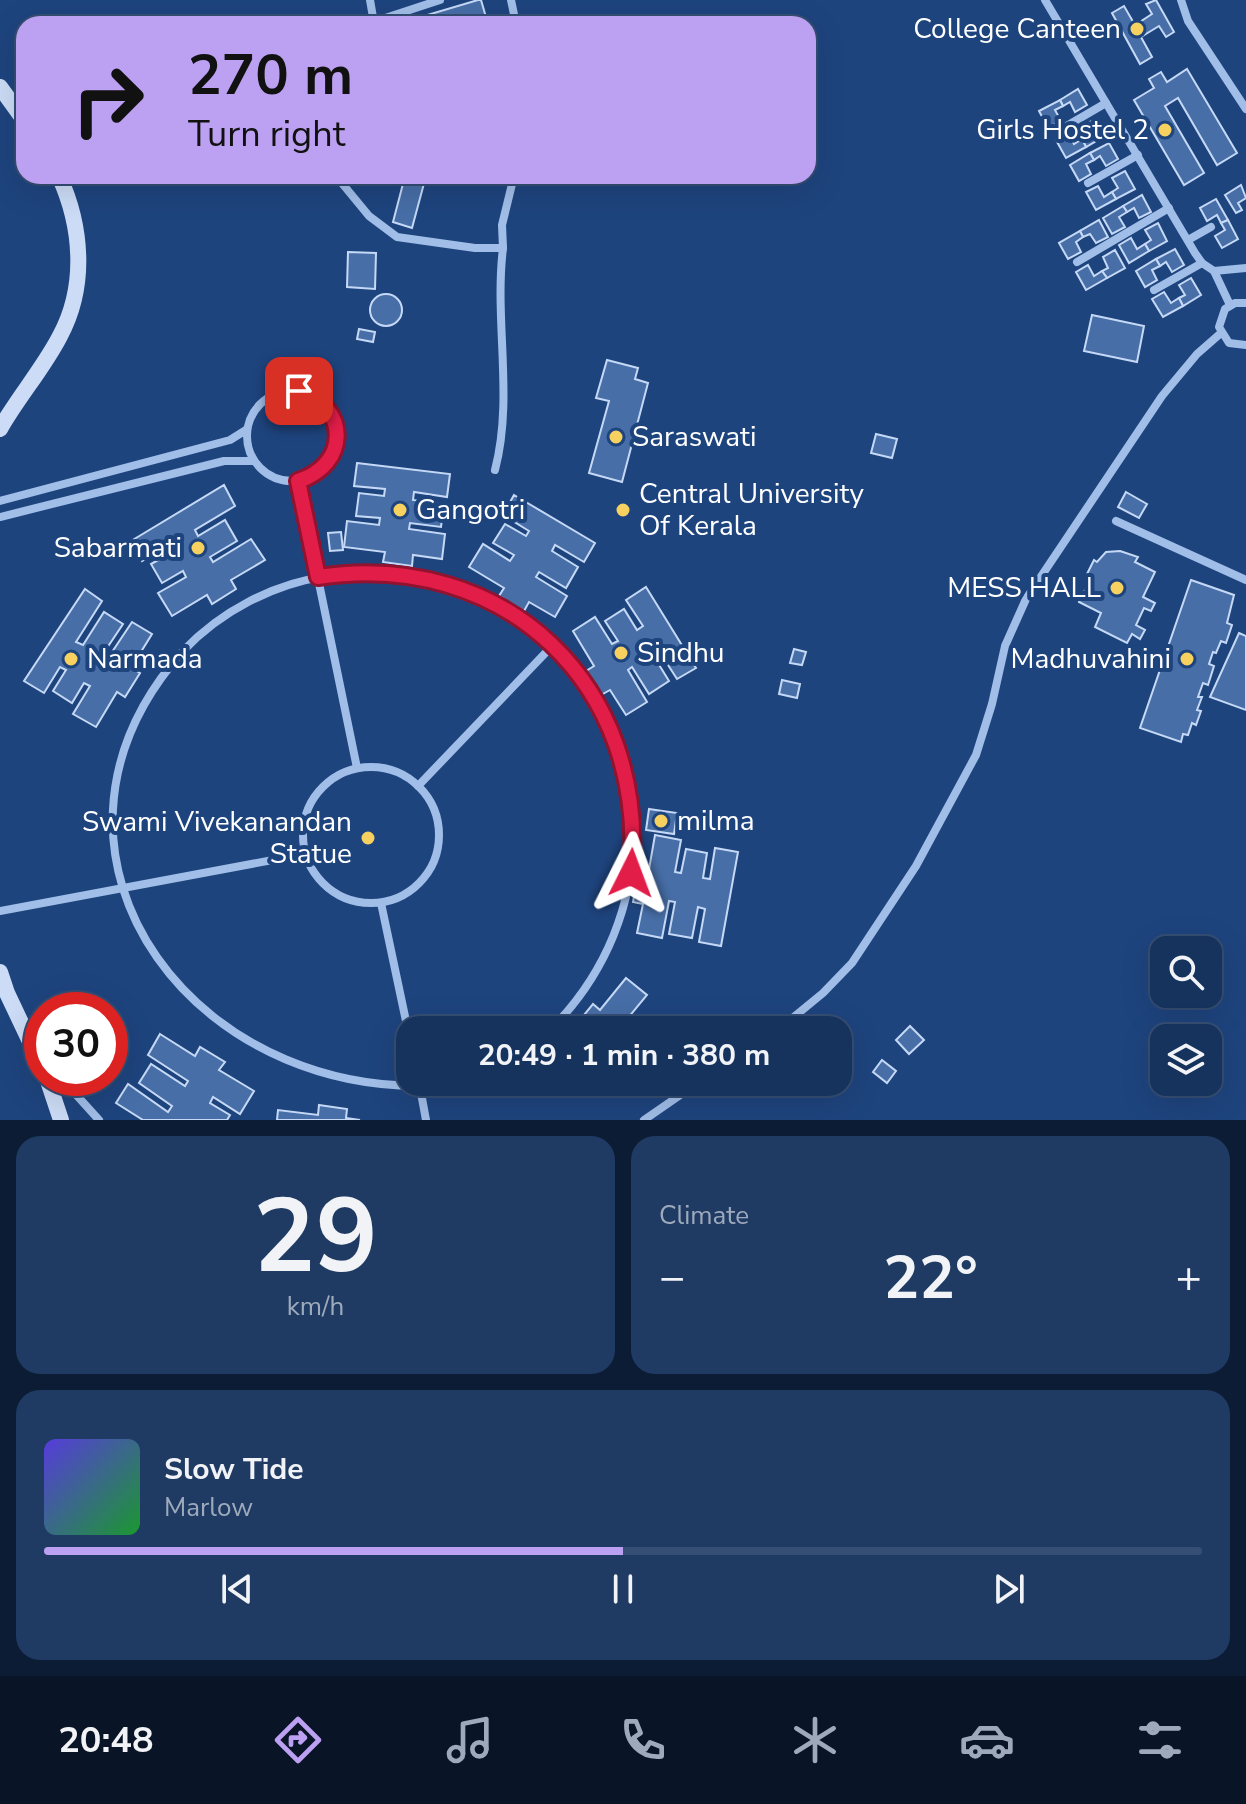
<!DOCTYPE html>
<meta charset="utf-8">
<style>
:root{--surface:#16335e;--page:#1f3b64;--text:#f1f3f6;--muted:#9eaabc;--line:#354e73;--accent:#bca0f2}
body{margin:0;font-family:"Nunito Sans",sans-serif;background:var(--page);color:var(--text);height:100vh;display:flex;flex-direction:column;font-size:30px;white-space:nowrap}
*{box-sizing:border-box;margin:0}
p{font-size:26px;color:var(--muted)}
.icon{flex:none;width:44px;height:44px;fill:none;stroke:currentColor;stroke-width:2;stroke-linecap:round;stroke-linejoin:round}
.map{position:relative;height:1120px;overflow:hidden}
.drawer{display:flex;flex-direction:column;gap:16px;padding:16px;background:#0c1c34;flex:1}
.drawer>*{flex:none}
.guide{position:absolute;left:16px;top:16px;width:800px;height:168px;border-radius:24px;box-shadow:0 8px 32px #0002,0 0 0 2px var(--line);background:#bca0f2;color:#111;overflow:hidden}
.buttons{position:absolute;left:1150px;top:936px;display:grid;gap:16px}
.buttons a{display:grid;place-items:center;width:72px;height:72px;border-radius:16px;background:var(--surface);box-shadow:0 8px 32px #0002,0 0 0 2px var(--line);font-size:40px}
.speed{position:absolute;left:24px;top:992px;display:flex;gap:16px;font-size:40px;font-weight:700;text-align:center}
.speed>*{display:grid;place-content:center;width:104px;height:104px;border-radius:50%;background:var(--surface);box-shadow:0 8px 32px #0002,0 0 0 2px var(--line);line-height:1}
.speed .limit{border:12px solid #d22;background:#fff;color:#111}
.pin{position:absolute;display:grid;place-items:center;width:68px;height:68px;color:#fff;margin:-34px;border-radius:16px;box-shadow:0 4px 12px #0006}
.me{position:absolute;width:88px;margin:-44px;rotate:3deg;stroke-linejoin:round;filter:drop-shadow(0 0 6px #0008)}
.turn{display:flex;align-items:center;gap:28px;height:168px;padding:0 40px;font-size:36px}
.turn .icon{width:104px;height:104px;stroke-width:2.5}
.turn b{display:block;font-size:56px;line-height:68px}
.big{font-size:60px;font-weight:700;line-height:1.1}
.drawer .card{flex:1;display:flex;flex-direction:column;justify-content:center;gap:12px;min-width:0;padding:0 28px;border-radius:24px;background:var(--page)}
.drawer .dial{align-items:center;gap:0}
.dial b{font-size:104px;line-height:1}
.song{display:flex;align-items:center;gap:24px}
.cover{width:96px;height:96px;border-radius:12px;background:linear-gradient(135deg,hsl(250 70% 55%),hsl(130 70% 35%))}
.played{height:8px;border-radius:4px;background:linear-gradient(90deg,var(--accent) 50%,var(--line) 50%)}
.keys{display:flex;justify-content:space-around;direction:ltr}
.heat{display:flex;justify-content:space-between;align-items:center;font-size:44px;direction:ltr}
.drawer .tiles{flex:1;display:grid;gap:16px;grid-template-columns:1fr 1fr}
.card:last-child{grid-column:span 2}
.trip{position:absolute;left:396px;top:1016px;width:456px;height:80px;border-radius:24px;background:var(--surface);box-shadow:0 8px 32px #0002,0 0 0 2px var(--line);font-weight:700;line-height:80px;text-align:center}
.tab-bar{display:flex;height:128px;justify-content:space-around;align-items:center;background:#091426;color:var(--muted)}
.tab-bar .icon{width:56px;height:56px}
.tab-bar .on{color:var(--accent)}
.tab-bar b{font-size:36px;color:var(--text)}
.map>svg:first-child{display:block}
.building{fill:#476ea7;stroke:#c5d9f6;stroke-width:2}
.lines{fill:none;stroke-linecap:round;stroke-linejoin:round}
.minor{stroke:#a1bee8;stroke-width:8}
.secondary{stroke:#ccdcf6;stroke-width:16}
.route-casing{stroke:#92132f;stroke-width:20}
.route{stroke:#e11d48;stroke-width:14}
.poi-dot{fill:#f6d160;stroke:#1e447e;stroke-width:3}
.labels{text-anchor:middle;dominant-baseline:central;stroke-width:8;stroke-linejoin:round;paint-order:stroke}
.poi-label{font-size:28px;fill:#fff;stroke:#1e447e;text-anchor:end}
</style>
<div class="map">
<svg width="1246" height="1120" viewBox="0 0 1246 1120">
<rect width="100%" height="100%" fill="#1e447e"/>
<g class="building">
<polygon points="481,0 488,24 397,24 478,0"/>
<polygon points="1156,0 1174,32 1166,37 1159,26 1141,37 1152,57 1140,64 1112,13 1124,6 1135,25 1152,14 1146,4"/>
<polygon points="1187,69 1237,153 1217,165 1178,98 1165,106 1204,173 1184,185 1134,100 1154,88 1149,79 1161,72 1167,82"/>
<polygon points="1078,89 1087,105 1075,112 1070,102 1063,106 1060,100"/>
<polygon points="1060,100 1063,106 1055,110 1061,121 1048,128 1039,111"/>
<polygon points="1095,119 1105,136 1086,147 1082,139 1088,136 1083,126"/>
<polygon points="1068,133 1074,144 1082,139 1086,147 1066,158 1056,140"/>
<polygon points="1109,143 1118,159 1106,166 1100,156 1094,160 1090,153"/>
<polygon points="1090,153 1094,160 1086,164 1091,174 1079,181 1070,165"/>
<polygon points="1125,171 1135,189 1116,199 1112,192 1118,188 1112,178"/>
<polygon points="405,176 426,176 412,228 393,222"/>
<polygon points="1241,185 1246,198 1238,203 1242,210 1236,213 1225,195"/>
<polygon points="1098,186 1104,197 1112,192 1116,199 1096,210 1086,192"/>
<polygon points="1142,195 1151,212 1139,218 1134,208 1127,212 1123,206"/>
<polygon points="1216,199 1228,220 1221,223 1217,215 1207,221 1200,208"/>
<polygon points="1123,206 1127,212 1119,217 1125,227 1112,234 1103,218"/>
<polygon points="1099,220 1108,237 1096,243 1090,234 1083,237 1080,231"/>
<polygon points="1228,220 1238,239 1222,248 1215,236 1225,230 1221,223"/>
<polygon points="1158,223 1167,241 1149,251 1145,244 1151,240 1145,230"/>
<polygon points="1080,231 1083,237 1076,242 1081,252 1068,259 1059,243"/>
<polygon points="1131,238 1137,249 1145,244 1149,251 1129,263 1119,245"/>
<polygon points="1175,249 1184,265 1172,272 1166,262 1160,266 1156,259"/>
<polygon points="1115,250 1125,268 1107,278 1102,271 1108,268 1103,257"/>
<polygon points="348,252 376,253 375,289 347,287"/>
<polygon points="1156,259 1160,266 1152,270 1157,280 1145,287 1136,271"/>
<polygon points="1088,265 1094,276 1102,271 1107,278 1086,290 1076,272"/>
<polygon points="1191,278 1201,295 1183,306 1179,298 1185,295 1179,285"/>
<polygon points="1164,292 1171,303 1179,298 1183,306 1163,317 1152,299"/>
<circle cx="386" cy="310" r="16"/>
<polygon points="1092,315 1144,326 1137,362 1084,351"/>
<polygon points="359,329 375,332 373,342 357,339"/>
<polygon points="607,360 638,368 635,379 648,383 622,482 589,473 609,401 596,398"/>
<polygon points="876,434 897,439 892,458 871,453"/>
<polygon points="357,463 450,474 447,497 414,492 413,500 444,504 441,527 410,523 409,529 445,534 442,559 413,555 412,566 383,562 385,552 344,547 347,521 379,525 380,518 356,516 359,493 384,496 385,489 354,486"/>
<polygon points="224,485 235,506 195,530 198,536 225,520 237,541 210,557 213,562 251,539 265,560 231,580 236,589 212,604 207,595 172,616 158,593 186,577 183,571 162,583 151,564 173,552 169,545 142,561 131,541"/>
<polygon points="1126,492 1147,504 1139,518 1118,507"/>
<polygon points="514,495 595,543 584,562 555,545 552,551 578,567 566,588 539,572 536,577 567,596 555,617 529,602 524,611 499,596 504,588 469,567 483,544 510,561 514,555 493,543 505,524 526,536 529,531 503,515"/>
<polygon points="341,532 343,550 330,551 328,533"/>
<polygon points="1120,551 1138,557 1135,562 1155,572 1143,597 1155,603 1151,611 1144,608 1136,625 1145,630 1140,639 1132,634 1127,643 1095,627 1101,613 1079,602 1091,578 1086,576 1094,560 1097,562 1106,552"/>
<polygon points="1191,580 1234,595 1227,623 1232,625 1226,643 1221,641 1216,653 1213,652 1209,664 1214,666 1208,685 1203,683 1198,697 1202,697 1197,710 1201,711 1196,725 1192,723 1188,735 1183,734 1181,742 1140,728"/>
<polygon points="646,587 696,668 677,679 659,651 653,655 669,681 649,694 632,667 628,670 647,702 626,715 610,690 601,695 586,671 594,666 573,631 595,617 612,644 618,641 605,621 624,609 637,630 643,626 626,600"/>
<polygon points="85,589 102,601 76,642 83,645 104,612 123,624 101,657 106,661 132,622 152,634 131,668 140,673 125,697 117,692 96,727 73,714 90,686 84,683 72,703 53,691 66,670 60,667 44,693 24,681"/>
<polygon points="1239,633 1246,636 1246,710 1210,697"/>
<polygon points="794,649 806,652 802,665 790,663"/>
<polygon points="782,680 800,684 797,698 779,694"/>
<polygon points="649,809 677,813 674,834 646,830"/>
<polygon points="655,835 681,840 675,872 681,873 686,849 707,853 703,878 710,879 715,848 738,852 721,946 699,942 705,909 698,907 692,938 669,934 675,902 669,901 662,938 637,933 643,904 633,902 638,874 648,875"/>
<polygon points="626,978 647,995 618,1030 579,1030 575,1026 593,1004 600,1010"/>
<polygon points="910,1026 924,1040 909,1054 896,1040"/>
<polygon points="160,1034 195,1056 200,1047 225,1062 219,1070 254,1091 240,1114 213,1097 210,1103 230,1115 227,1120 143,1120 116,1103 128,1084 168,1112 172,1106 139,1083 151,1064 185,1086 188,1081 148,1055"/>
<polygon points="882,1060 896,1071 887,1083 873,1072"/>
<polygon points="319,1105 347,1109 346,1118 360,1120 277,1120 278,1110 318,1115"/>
</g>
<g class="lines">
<g class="minor">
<polyline points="370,0 374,23"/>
<polyline points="511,0 516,24"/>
<polyline points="1045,0 1195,253 1202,263 1214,271 1230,305"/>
<polyline points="1181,0 1188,21 1246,109"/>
<polyline points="373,22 440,0"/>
<polyline points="1058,131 1106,103"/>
<polyline points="260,176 284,182 306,176"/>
<path d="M336,176L369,216L397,237L475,248H503C494,321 514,397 495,470"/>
<polyline points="1088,183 1138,155"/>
<polyline points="1188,240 1211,227"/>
<polyline points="503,248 502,225 514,176"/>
<polyline points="1077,262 1169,208"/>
<polyline points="1214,271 1246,268"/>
<polyline points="1154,290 1202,263"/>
<polyline points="1246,303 1235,303 1225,309 1219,327 1229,343 1246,345"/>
<circle cx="292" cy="436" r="45"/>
<polyline points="298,481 357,768"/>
<polyline points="0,501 230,440 246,430"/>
<polyline points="0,517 224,461 254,461"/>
<polyline points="1116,521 1246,580"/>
<circle cx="371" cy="835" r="68"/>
<polyline points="418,786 553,645"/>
<polyline points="381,903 410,1040"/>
<polyline points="0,911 305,854"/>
<polyline points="778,1030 823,993 852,963 916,866 976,755 992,704 1005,646 1026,599 1162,396 1197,354 1221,333"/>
<polyline points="61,1078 99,1120"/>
<polyline points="419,1082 426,1120"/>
<path d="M469,1082C202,1120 0,856 183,651C221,611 273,584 327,576C403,564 481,583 540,634C663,739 663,918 550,1030"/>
<polyline points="644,1120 699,1082"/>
</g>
<g class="secondary">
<polyline points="0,87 24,120"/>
<path d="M0,429C18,397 43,369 60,336C87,286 82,226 59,176"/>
<polyline points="0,972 7,993 42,1067"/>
<polyline points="47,1078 61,1120"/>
</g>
</g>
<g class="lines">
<defs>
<path id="route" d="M299,391C350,407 349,465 298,481L318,577C505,549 648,685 631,873"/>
</defs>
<use href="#route" class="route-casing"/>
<use href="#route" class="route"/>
</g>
<g class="poi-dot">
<circle cx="1137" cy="29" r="8"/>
<circle cx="1165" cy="130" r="8"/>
<circle cx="616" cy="437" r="8"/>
<circle cx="400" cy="510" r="8"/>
<circle cx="623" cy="510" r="8"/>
<circle cx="198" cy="548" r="8"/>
<circle cx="1117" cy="588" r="8"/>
<circle cx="621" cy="653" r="8"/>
<circle cx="71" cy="659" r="8"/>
<circle cx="1187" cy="659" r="8"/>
<circle cx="661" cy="821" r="8"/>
<circle cx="368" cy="838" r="8"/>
</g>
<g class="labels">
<g class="poi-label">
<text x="1121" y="29">College Canteen</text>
<text x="1149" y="130">Girls Hostel 2</text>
<text x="632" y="437" text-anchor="start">Saraswati</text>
<text x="639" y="494" text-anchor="start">Central University<tspan x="639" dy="32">Of Kerala</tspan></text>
<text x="416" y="510" text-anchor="start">Gangotri</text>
<text x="182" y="548">Sabarmati</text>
<text x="1101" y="588">MESS HALL</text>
<text x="637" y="653" text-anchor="start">Sindhu</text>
<text x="87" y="659" text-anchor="start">Narmada</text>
<text x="1171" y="659">Madhuvahini</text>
<text x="677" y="821" text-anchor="start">milma</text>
<text x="352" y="822">Swami Vivekanandan<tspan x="352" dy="32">Statue</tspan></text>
</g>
</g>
</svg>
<div class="buttons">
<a><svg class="icon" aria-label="search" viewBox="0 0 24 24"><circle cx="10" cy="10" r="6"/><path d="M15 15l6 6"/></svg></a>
<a><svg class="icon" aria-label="layers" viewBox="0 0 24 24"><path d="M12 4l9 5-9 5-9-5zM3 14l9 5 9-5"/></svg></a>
</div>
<div class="speed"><div class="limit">30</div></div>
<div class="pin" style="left:299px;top:391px;background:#d93025"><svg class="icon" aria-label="arrive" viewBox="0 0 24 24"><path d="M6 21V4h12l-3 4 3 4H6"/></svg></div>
<svg class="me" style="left:631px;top:873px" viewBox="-20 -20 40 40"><path d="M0-17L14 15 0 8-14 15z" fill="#e11d48" stroke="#fff" stroke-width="4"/></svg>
<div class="trip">20:49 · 1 min · 380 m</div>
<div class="guide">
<div class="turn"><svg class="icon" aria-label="right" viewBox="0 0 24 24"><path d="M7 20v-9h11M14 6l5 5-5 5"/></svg><div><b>270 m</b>Turn right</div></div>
</div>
</div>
<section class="drawer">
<div class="tiles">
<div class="card dial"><b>29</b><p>km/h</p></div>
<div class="card"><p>Climate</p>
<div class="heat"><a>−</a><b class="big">22°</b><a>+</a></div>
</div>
<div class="card">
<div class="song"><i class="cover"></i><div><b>Slow Tide</b><p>Marlow</p></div></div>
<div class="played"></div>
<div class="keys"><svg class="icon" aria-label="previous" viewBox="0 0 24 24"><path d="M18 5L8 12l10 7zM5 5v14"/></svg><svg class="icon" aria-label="pause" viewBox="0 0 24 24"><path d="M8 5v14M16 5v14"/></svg><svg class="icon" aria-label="next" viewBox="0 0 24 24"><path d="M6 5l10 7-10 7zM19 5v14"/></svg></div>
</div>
</div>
</section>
<nav class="tab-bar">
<b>20:48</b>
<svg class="icon on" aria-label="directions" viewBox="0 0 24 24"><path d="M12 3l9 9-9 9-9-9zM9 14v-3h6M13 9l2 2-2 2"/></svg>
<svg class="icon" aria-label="music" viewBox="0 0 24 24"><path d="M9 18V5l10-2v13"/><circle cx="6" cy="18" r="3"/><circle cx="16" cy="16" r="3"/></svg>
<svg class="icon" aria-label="phone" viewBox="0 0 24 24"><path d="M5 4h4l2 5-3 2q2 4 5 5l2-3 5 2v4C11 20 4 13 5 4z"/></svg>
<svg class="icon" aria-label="climate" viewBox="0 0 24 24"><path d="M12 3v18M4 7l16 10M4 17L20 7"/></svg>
<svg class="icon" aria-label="car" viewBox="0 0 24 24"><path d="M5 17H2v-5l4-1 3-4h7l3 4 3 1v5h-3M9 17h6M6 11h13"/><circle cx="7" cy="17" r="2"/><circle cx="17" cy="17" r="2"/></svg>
<svg class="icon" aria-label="filters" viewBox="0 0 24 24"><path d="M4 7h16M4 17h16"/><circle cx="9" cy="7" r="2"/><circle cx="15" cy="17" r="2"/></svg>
</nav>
